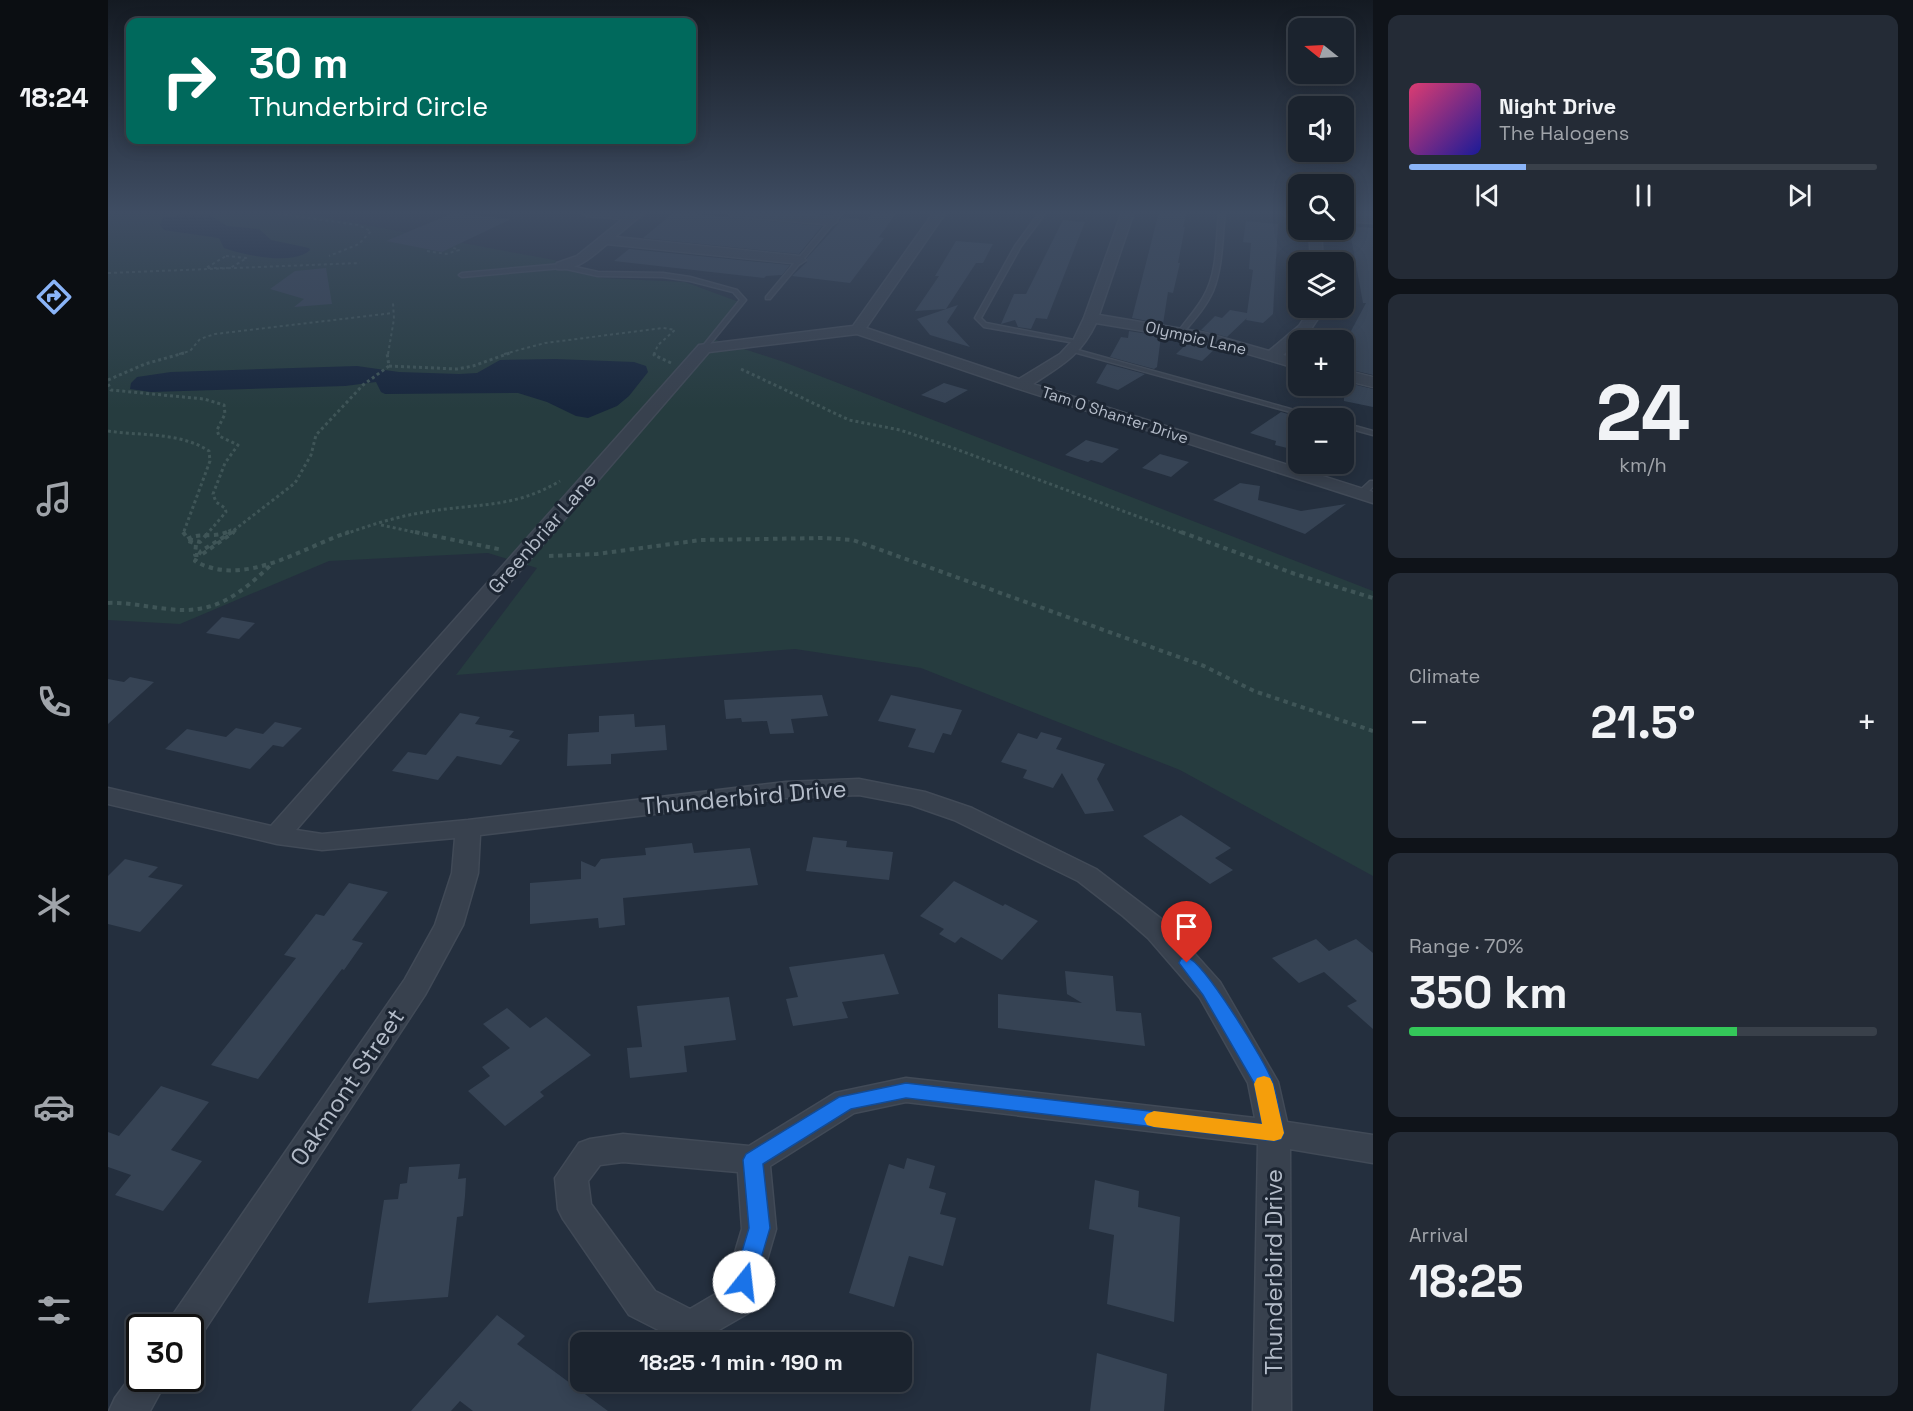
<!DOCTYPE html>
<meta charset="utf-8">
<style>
:root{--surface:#1b232e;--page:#242b36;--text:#f1f3f6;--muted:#a0a4aa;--line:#39404a;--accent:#8ab4f8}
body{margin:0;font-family:"Space Grotesk",sans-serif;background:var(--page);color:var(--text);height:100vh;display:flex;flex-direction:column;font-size:22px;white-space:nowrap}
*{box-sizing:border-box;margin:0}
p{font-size:20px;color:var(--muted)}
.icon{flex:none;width:33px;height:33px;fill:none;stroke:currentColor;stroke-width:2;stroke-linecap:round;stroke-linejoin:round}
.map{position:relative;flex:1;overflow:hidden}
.side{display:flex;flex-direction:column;gap:15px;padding:15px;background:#0f1319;width:540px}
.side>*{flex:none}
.banner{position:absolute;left:18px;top:18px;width:570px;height:126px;border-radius:12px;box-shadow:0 3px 15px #0003,0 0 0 2px var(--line);background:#00695c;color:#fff;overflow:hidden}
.needle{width:39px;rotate:288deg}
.tools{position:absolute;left:1180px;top:18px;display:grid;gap:12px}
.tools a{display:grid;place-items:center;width:66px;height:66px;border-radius:12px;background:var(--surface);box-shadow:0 3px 15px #0003,0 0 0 2px var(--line);font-size:30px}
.speed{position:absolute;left:18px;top:1314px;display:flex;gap:12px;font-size:30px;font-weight:700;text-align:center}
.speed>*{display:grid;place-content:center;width:78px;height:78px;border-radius:50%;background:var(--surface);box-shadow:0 3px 15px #0003,0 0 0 2px var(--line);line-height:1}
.speed .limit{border:3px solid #111;border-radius:9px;background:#fff;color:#111}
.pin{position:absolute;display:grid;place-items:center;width:51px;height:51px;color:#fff;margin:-62px -26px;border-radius:50% 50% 50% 0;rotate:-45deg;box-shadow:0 0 6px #0007}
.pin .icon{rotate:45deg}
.me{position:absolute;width:66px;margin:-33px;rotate:16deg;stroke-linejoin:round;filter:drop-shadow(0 0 4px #0008)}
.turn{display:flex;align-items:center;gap:21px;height:126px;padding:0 24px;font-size:27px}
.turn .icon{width:78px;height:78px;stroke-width:2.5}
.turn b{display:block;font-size:42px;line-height:51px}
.big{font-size:45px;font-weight:700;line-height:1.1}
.side .card{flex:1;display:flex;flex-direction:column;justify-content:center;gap:9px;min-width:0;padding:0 21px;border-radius:12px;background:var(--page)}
.side .dial{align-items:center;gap:0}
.dial b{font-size:78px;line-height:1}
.song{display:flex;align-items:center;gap:18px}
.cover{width:72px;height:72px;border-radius:9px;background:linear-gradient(135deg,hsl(340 70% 55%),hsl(240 70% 35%))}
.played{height:6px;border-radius:3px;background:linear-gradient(90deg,var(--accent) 25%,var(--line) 25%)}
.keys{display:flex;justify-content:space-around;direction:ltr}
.heat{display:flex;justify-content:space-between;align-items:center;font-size:33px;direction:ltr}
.charge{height:9px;border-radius:4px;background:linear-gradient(90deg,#34c759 70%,var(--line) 0)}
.trip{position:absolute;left:462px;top:1332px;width:342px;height:60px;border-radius:12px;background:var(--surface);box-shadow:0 3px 15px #0003,0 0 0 2px var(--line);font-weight:700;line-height:60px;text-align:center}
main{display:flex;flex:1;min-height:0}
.tabs{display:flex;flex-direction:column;width:108px;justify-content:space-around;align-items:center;background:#0b0e12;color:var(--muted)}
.tabs .icon{width:42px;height:42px}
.tabs .selected{color:var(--accent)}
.tabs b{font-size:27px;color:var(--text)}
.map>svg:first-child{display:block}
.green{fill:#263c3f}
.water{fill:#17263c}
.building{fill:#364354}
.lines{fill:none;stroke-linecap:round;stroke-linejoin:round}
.lane-casing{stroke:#414a57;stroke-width:3}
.street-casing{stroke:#414a57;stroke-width:3}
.path-far2{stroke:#3f5557;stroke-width:2;stroke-dasharray:3 3;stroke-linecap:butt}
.path-far1{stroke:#3f5557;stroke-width:3;stroke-dasharray:3 3;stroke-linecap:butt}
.path{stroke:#3f5557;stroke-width:4;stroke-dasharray:4.5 4.5;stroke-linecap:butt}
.lane{fill:#38414e;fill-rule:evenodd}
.street{fill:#38414e;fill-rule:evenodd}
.route{fill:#1a73e8;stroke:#114b97;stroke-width:1.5}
.slow{fill:#f59e0b}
.labels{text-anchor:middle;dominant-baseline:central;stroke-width:6;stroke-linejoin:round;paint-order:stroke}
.far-street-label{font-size:16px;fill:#b4bcc9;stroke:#1d2633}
.street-label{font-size:20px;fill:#b4bcc9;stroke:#1d2633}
.near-street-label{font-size:24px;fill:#b4bcc9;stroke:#1d2633}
</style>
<main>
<nav class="tabs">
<b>18:24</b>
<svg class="icon selected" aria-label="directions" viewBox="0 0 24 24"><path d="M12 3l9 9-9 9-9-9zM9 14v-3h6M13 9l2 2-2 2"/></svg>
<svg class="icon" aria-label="music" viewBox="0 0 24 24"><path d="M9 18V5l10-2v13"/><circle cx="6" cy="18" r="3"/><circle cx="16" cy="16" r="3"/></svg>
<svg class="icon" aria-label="phone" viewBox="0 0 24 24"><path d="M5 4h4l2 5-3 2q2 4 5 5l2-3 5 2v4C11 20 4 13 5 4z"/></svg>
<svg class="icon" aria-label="climate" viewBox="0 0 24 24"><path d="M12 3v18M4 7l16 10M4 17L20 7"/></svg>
<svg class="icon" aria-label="car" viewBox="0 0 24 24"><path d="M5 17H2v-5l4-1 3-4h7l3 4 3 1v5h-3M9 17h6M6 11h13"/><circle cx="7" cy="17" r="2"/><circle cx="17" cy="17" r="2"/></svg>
<svg class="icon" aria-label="filters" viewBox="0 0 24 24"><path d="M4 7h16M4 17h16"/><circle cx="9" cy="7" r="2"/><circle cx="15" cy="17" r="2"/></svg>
</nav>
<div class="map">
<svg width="1265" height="1411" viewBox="0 0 1265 1411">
<rect width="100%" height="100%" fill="#242f3e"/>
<polygon class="green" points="0,212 187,212 446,260 492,278 577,282 631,302 602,338 676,362 1265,591 1265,876 1072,770 813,668 687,649 348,675 429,568 380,553 221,561 72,624 0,620"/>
<g class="water">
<path d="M78,214L102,215L119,226L151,229L163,240L201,248L202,250C185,266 136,255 116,248L111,238L56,230L52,225L55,218Z"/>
<polygon points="447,359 526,362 538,366 540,372 521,396 509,406 480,418 468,416 439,402 410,393 277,394 273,392 268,382 237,386 43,392 22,389 23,383 29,377 63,372 249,366 291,372 351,374 369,373 392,360"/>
</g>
<g class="building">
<polygon points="765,212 788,214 771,237 776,238 742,283 684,276 699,262 699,258 731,223 734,217 759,220"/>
<polygon points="1051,212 1079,212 1075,227 1077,227 1070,263 1072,263 1065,293 1060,292 1055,324 1024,318"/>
<polygon points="345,213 403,219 334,252 278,241"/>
<polygon points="565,213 579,213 714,226 691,254 535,238"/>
<polygon points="955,220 977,222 939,319 928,318 923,329 910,327 907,320 893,324 906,294 918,294"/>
<polygon points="1138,221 1170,224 1165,314 1155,323 1138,320 1139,318 1119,337 1093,330 1107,316 1114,318 1122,310 1139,313 1145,270 1141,269 1143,243 1135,242"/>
<polygon points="1241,226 1265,228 1265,375 1236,368 1236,344 1258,303 1255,303"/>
<polygon points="848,241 885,244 875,263 868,263 838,309 850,305 839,322 862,347 822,335 809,319 838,309 807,311 831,276 827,276"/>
<polygon points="521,249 682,265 674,275 658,276 656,278 506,261"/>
<polygon points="218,268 224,304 186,307 196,299 162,289 187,271"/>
<polygon points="1021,331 1053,336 1049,367 1046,369 1002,357 1013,337 1020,338"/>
<polygon points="1082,341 1095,343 1109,347 1094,361 1068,354"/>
<polygon points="999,364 1037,374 1010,390 988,383"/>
<polygon points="1236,382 1265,389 1265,407 1236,401"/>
<polygon points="836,383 860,390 837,403 813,395"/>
<polygon points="1173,412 1191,417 1191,451 1167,445 1168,441 1142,433"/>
<polygon points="978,440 1011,449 994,463 983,460 980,462 957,455"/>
<polygon points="1052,454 1081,462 1063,477 1034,468"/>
<polygon points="1132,483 1152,486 1150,500 1193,511 1238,504 1197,534 1105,500"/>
<polygon points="114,617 147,623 131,639 98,633"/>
<polygon points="22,677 46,682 0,724 0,679 16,682"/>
<polygon points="714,695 720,716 683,719 686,733 662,734 659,721 634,722 633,718 618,719 616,700"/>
<polygon points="783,695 854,710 843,735 835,733 826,753 800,747 808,729 770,721"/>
<polygon points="352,713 372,717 367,724 406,731 401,737 412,740 393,765 349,756 330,780 284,771 300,752 318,755"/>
<polygon points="526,714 527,727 557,725 559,750 503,754 503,764 459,766 460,734 491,732 491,716"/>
<polygon points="167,722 194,728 175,747 165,745 142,769 57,749 79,729 118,737 128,728 155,734"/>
<polygon points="933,732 954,738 948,749 997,764 989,779 1006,811 977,814 954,773 945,788 915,778 919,770 893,762 910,733 929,739"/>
<polygon points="1073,815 1123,848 1107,858 1125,870 1102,884 1035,836"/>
<polygon points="705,837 739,841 738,847 785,852 781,880 698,871"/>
<polygon points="584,843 586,853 642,848 650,885 515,898 517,925 491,928 490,918 422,924 422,883 473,879 473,861 487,867 493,859 538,855 537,848"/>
<polygon points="17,859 50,867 40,877 75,885 32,932 0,924 0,876"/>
<polygon points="846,881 895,906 897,904 930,921 894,960 853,937 847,943 831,934 836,929 812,916"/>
<polygon points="241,883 280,892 244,940 255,943 236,970 234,969 150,1079 103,1065 188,958 176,955 208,914 216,916"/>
<polygon points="1208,939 1221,951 1248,939 1265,953 1265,1029 1239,1006 1249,1001 1216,972 1191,983 1164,958"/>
<polygon points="776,954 791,994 734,1002 740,1018 685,1026 678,999 690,997 681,967"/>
<polygon points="957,971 1005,976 1008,1011 1033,1013 1037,1046 890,1028 890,994 974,1003 959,994"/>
<polygon points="621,997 628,1040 576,1046 579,1072 522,1078 519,1048 534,1047 529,1006"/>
<polygon points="399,1008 422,1028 438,1017 483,1055 432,1092 436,1096 397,1126 360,1091 382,1076 374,1067 402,1048 375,1024"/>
<polygon points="53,1086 101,1102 63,1150 94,1161 55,1211 7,1195 23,1175 0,1167 0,1132 11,1136"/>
<polygon points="799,1158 827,1166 821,1188 838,1193 832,1214 848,1218 835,1266 801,1256 786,1307 741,1293 781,1164 796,1169"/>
<polygon points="352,1164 350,1179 358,1178 357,1196 355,1216 349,1217 340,1297 260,1303 276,1200 290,1199 292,1184 299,1183 301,1167"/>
<polygon points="987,1180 1031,1191 1030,1207 1072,1217 1066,1322 999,1304 1006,1235 981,1229"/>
<polygon points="389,1315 417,1336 409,1344 500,1411 365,1411 352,1401 343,1411 303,1411"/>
<polygon points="989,1353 1059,1374 1056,1411 982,1411"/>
</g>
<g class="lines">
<defs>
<g id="lane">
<polygon points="729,212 735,212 662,299 658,299 658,297"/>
<polygon points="932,212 938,212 913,246 873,318 878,323 971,341 974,343 973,344 876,327 867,318 907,246"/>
<path d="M1111,212H1117C1114,238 1115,266 1105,291C1098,307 1086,320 1075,333H1071V331C1079,319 1089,309 1096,296C1110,271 1108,240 1111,212Z"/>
<polygon points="454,264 490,272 555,273 582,277 629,290 638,300 598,349 596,350 593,348 594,347 632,300 625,292 582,281 555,277 490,276 454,268 354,277 351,275 354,273"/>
<polygon points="962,349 966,349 1215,418 1204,418 962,351"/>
<polygon points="1236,423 1265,431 1265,435 1236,427"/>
<polygon points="1262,481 1265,481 1265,487 1256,496 1250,496 1250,492"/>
</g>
<g id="street">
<path d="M473,212H507L519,215L524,212H537L507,237L692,256L698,260L692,264L499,244C486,255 468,272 449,269L448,266L449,263L469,256L515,219L479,216Z"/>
<polygon points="618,212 659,212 724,217 730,221 724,225 624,216"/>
<path d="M826,212H838L758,328L911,379L952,354L966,339L976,318L1014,212H1026L991,315L1098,333L1161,351L1191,326L1203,308H1217L1201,332L1175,355L1191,359V369L1096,341L988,323C973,355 954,365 925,384L1265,492V503L908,388L749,334L601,352L188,830L214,834L360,820L678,782L751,779L817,792L864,808L988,869L1060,924L1112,982L1170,1082L1179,1122L1265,1135V1163L1182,1149L1183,1411H1145L1150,1144L798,1102L746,1113L662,1166L668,1229L644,1311L590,1342L570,1340L521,1315L455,1219L450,1209L447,1178L471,1143L482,1139L515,1134L641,1146L727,1093L798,1078L1147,1118L1140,1083L1092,998L1040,938L1015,916L970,881L846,820L803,805L751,795L678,798L372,835L370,873L355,925L317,995L90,1340L82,1343V1328H59L64,1316L297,979L327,925L344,873L347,838L214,850L169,844L0,804V788L163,826L591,345L745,326ZM515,1162L630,1172L634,1229L616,1289L582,1309L547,1291L483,1204L480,1181L492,1165Z"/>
<polygon points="1172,212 1191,212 1191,217 1178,216"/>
<polygon points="1236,213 1265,215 1265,223 1236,221"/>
<polygon points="1201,230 1213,230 1215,262 1203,262"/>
<polygon points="1236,370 1265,377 1265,387 1236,380"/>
<polygon points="32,1364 32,1378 60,1378 42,1411 1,1411 7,1398"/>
</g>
</defs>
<use href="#lane" class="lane-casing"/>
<use href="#street" class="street-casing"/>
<g class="path-far2">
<polyline points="158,212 250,225 263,231 251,244 221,256"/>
<polyline points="319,251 338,254 351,250 343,247"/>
<polygon points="118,256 139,258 122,268 98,268"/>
<polyline points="0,273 252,263"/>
<polyline points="71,354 82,351 92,339 107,334 285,313"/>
<polyline points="280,354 286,319 285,303"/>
<polyline points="396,354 437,343 555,328 567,330 550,345 546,354"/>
</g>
<g class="path-far1">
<polyline points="547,353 546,355 563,363"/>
<polyline points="281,366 349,369 365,366 402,353"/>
<polyline points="633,369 741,420 792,430 837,445 1077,534"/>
<polyline points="0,380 37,364 76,353"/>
<polyline points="0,384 3,390 96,399 116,405 117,414 109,430 111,436 130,445 117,463 105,494 108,502 117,508 118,512 99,534"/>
<path d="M0,431C33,436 72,432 101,451L102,461L75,534"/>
<polyline points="273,525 315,534"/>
<polyline points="115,534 123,530 127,531 123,534"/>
<polyline points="121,534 187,483 203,455 208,435 255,385 281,366 279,353"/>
<path d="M237,534C263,525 290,516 318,512C368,503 405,509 452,481"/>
</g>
<g class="path">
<polyline points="75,532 80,539 92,542 101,532"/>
<path d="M119,532C106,538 89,532 78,540L88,544L87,555H93L126,532"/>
<path d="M124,532L93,551L87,561C136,589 195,547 241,532"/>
<polyline points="307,532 395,550"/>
<polyline points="1073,532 1187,574 1265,598"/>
<polyline points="441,556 489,554 593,540 717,538 745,540 1096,666 1146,691 1265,731"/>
<path d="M0,603C20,602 39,607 60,609C108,615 132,594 165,563"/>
</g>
<use href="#lane" class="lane"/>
<use href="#street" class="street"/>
</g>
<linearGradient id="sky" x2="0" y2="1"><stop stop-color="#141a22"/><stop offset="0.52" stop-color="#3f4d63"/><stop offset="1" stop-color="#3f4d63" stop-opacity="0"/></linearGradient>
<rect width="1265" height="409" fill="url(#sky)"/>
<path class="route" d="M1079,957C1096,962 1159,1064 1165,1083C1170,1099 1172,1117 1176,1133L1173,1139L1166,1141L798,1098L743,1109L655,1164L662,1228L644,1289L636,1291L628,1289L625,1282L641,1228L635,1160L638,1154L731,1097L798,1083L1154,1124L1146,1083L1095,995L1071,963L1073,959Z"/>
<polygon class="slow" points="1156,1076 1162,1078 1165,1084 1176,1133 1173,1139 1166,1141 1046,1127 1039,1125 1036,1119 1039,1114 1046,1111 1154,1124 1146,1084 1149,1078"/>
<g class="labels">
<g class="far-street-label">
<text transform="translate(1088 338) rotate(13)">Olympic Lane</text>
<text transform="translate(1007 415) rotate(18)">Tam O Shanter Drive</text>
</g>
<g class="street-label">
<text transform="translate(434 533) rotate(-49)">Greenbriar Lane</text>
</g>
<g class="near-street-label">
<text transform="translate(636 797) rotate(-5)">Thunderbird Drive</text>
<text transform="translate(239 1087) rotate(-56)">Oakmont Street</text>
<text transform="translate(1165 1272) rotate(-90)">Thunderbird Drive</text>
</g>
</g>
</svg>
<div class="tools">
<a><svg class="needle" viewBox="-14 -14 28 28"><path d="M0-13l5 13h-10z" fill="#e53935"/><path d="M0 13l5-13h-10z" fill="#a0a4aa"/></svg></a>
<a><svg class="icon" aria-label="sound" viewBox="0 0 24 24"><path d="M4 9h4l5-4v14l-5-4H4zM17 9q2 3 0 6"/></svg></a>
<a><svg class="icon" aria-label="search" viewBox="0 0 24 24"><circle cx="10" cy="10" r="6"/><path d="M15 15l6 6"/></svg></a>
<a><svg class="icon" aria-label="layers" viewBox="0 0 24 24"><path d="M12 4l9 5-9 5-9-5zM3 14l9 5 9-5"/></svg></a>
<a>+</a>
<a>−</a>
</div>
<div class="speed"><div class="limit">30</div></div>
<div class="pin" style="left:1079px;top:963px;background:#d93025"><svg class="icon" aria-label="arrive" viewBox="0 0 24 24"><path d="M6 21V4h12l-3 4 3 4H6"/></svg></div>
<svg class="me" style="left:636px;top:1282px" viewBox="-20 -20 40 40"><circle r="19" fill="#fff"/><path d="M0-13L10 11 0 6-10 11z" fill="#1a73e8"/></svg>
<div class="trip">18:25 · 1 min · 190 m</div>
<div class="banner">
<div class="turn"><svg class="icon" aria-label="right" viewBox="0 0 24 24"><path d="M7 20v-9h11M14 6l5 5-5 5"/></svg><div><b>30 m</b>Thunderbird Circle</div></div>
</div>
</div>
<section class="side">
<div class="card">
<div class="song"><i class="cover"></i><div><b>Night Drive</b><p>The Halogens</p></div></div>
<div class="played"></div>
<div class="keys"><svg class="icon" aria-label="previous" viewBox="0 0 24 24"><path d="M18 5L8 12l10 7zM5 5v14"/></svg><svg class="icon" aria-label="pause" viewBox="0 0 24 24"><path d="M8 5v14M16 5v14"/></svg><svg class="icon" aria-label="next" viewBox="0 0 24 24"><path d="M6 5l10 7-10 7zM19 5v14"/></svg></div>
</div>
<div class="card dial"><b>24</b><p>km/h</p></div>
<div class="card"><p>Climate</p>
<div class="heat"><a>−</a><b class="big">21.5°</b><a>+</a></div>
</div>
<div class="card"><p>Range · 70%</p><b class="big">350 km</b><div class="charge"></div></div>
<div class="card"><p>Arrival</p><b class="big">18:25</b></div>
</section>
</main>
